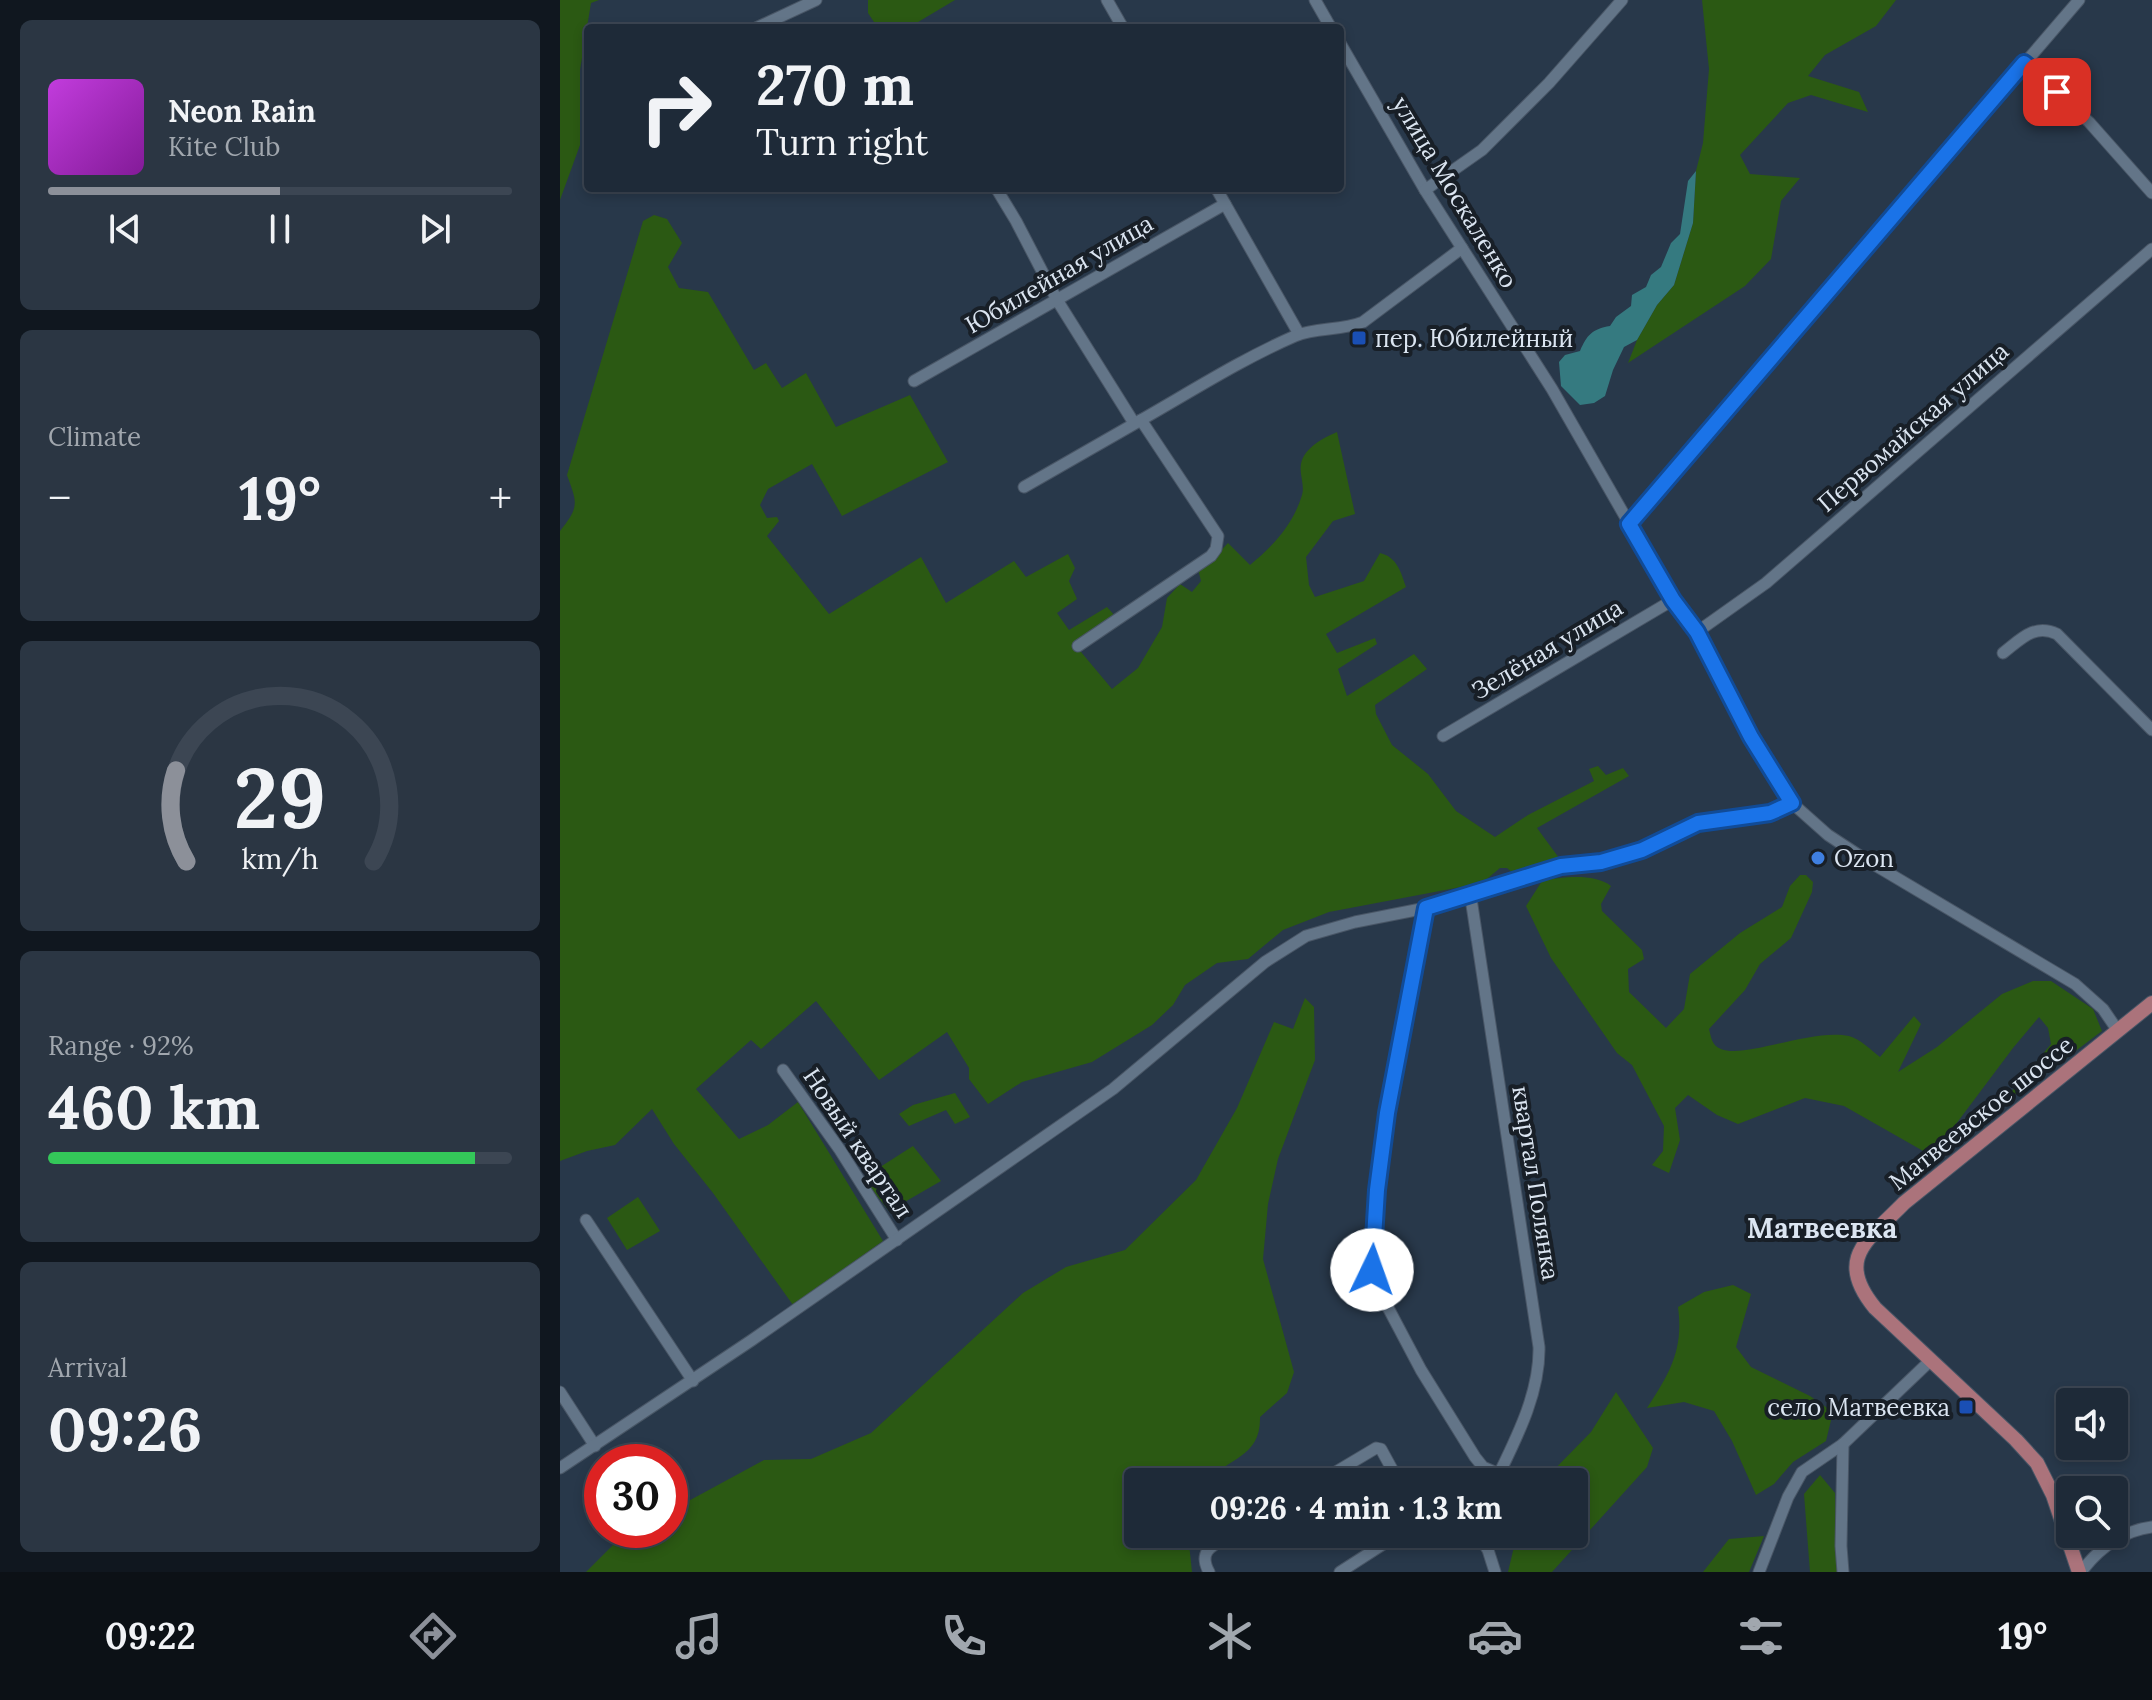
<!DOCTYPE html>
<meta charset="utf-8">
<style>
:root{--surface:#1e2a38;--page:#2b3643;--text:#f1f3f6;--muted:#a1a7ae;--line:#3c4653;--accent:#8c9099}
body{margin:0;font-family:Lora,serif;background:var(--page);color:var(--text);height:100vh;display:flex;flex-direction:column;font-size:30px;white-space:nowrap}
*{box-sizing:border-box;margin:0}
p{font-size:26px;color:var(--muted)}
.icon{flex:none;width:44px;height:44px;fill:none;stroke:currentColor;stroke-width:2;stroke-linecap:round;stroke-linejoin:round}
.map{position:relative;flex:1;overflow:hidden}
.sheet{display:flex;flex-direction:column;gap:20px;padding:20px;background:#10171f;width:560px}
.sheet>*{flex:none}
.guide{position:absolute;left:24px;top:24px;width:760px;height:168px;border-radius:8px;box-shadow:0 4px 12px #0003,0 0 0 2px var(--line);background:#1e2a38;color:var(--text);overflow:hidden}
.fabs{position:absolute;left:1496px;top:1388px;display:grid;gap:16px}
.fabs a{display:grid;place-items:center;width:72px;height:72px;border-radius:8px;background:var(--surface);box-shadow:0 4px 12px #0003,0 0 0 2px var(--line);font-size:40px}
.speed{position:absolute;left:24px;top:1444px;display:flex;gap:16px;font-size:40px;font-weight:700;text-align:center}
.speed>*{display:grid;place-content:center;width:104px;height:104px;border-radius:50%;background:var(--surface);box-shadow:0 4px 12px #0003,0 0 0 2px var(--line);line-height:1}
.speed .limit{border:12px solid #d22;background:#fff;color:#111}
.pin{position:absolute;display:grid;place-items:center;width:68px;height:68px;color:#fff;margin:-34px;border-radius:16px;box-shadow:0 4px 12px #0006}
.me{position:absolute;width:88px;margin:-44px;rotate:3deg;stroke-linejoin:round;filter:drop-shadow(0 0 6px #0008)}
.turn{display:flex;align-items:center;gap:28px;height:168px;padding:0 40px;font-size:36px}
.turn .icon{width:104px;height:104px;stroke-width:2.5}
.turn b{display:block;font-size:56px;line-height:68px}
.big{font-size:60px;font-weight:700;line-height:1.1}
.sheet .widget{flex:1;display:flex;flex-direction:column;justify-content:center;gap:12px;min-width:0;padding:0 28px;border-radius:12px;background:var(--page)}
.sheet .dial{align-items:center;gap:0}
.dial svg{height:208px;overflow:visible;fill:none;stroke:var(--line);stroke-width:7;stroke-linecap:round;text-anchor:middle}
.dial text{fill:var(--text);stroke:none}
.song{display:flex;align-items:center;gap:24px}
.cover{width:96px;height:96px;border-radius:12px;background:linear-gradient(135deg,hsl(290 70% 55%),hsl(290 70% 35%))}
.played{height:8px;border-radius:4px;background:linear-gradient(90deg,var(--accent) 50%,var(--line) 50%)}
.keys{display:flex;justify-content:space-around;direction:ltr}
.heat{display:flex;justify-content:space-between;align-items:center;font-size:44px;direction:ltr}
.charge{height:12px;border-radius:6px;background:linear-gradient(90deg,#34c759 92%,var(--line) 0)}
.trip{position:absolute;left:564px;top:1468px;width:464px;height:80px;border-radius:8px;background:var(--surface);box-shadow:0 4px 12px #0003,0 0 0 2px var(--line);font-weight:700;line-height:80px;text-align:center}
.dock{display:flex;height:128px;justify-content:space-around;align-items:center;background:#0c1116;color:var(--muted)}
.dock .icon{width:56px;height:56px}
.dock .on{color:var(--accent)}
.dock b{font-size:36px;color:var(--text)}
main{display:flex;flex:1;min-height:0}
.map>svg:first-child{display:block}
.green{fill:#2b5913}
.water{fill:#357a80}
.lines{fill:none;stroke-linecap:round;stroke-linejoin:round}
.minor-casing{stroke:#495666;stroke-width:13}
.major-casing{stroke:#495666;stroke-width:16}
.minor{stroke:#637588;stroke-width:11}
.major{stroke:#ab737b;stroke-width:14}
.route-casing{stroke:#114b97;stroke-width:20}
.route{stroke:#1a73e8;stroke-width:14}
.transit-dot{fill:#1a4fb4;stroke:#181f27;stroke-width:3}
.shop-dot{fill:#3f7fe0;stroke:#181f27;stroke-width:3}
.labels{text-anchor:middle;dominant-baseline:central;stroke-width:8;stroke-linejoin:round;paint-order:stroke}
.street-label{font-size:24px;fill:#dbe5f1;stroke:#181f27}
.poi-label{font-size:24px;fill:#dbe5f1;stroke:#181f27;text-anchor:start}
.quarter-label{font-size:28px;font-weight:bold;fill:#dbe5f1;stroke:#181f27}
</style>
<main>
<section class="sheet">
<div class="widget">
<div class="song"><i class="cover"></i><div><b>Neon Rain</b><p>Kite Club</p></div></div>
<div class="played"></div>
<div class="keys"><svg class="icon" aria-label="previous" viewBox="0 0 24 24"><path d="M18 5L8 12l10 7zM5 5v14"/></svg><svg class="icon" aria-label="pause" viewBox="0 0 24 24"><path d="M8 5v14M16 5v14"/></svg><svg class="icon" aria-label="next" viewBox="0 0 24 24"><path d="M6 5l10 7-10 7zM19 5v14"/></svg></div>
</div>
<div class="widget"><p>Climate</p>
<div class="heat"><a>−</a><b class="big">19°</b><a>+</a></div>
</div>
<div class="widget dial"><svg viewBox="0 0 100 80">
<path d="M14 69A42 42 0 1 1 86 69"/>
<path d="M14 69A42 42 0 0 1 10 34" stroke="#8c9099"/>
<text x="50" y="56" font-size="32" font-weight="700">29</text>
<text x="50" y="72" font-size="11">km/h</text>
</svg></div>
<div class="widget"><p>Range · 92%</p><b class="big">460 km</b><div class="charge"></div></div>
<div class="widget"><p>Arrival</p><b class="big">09:26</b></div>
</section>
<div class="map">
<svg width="1592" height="1572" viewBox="0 0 1592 1572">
<rect width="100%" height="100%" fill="#28384a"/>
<g class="green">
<polygon points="0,0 39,0 31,3 20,70 20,145 0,200"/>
<polygon points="308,0 395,0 348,28 318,28 308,13"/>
<polygon points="1142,0 1336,0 1316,26 1265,55 1248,76 1299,92 1308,112 1251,95 1228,103 1180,155 1190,174 1240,178 1221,201 1211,259 1185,286 1068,363 1077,340 1097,305 1114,285 1133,223 1136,171 1143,143 1149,69"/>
<path d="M94,215L107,219L122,243L108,267L119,288L148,292L194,370L206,363L222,388L246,373L276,427L350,395L388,462L282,516L252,464L208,489L200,505L207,518L217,517L219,521L207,536L269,614L361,557L386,603L454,561L466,577L508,554L515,568L509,581L517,599L497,613L509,630L547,607L556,617L516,646L552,689L578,668L602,627L607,598L620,584L632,592L641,581L638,569L653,559L668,543L690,565C713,546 733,525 742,495C745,485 739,474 741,464C744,448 763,438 777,432L795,514L773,521L746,557L749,585L755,597L804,581L820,553C837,557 841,572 846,587L766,634L777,653L815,638L817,644L778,669L787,696L854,654L867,669L815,705L816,714L832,745L868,774L896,811L935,837L968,815L1034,781L1029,769L1038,766L1046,775L1063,768L1069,776L977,828L1002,862L954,874L947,868H940L922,883L769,912L723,930L688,959L657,963L625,985L613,1005L592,1025L532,1062L462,1082L428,1104L409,1079V1068L387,1032L319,1080L256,1001L201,1049L191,1040L136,1089L179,1139L208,1125L238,1102L323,1241L233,1305L153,1193L114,1144L92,1109L55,1145L27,1151L0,1161V531C20,506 17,503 7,475L83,221Z"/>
<path d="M1240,875H1246L1253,882L1252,892L1231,938L1200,964L1185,990L1149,1029C1151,1037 1152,1046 1161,1049C1186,1059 1251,1028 1289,1036C1300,1039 1311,1050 1320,1057L1354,1016L1361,1024L1338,1072L1377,1047L1442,994L1473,981H1491L1533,1009L1542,1031L1476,1081L1443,1102L1491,1044L1488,1028L1479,1017L1453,1048L1372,1156L1284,1106L1245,1098L1178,1124L1157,1115L1128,1095L1115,1108L1120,1140L1109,1173L1092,1165L1103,1151L1104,1126L1072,1065L1057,1053L991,958L966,906L982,881C1002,877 1034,873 1051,886L1041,904L1042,911L1082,950L1084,959L1068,969L1069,992L1106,1028L1124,1009L1130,974L1180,933L1222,907L1230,886Z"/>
<path d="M745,998L754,1007L755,1060L718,1159L708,1204L703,1259L734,1372L727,1393L700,1417C701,1458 668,1457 647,1482H578V1534H628L632,1572H26L68,1530H110V1511L204,1460L251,1459L311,1433L463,1293L506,1267L565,1250L636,1180L677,1108L714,1022L733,1029Z"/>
<polygon points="395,1093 410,1117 395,1124 386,1110 349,1126 339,1114 353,1105"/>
<polygon points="353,1146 381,1181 329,1211 303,1178"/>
<polygon points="78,1197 100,1231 67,1250 47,1218"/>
<path d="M1173,1285L1191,1294L1176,1347L1191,1367L1250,1396L1273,1412L1266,1441L1233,1462L1214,1484L1196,1495L1172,1441L1154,1411L1124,1402L1087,1408C1109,1374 1124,1350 1118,1307L1144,1292Z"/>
<polygon points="1056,1392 1093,1448 1087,1467 992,1572 948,1572 957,1534 1014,1534 1014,1482 982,1482 1031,1432"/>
<polygon points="1260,1475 1275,1493 1278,1572 1250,1572 1244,1494"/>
<polygon points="1204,1536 1189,1572 1143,1572 1169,1539"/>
</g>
<path class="water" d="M1136,171L1133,223L1114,285L1097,305L1077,340L1064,347L1053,370L1045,396L1034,403L1020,405L1001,386L999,362L1005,355L1020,351C1027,335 1032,329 1050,326L1056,317L1071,306L1072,295L1086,287L1091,275L1101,267L1111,243L1120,234L1128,181Z"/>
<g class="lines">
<defs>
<g id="minor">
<polyline points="547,0 563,28"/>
<polyline points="755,0 771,28"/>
<polyline points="196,28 256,0"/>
<polyline points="780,43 865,190 992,389 1113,600 1137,632 1191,737 1232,803 1268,835 1303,858 1515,984 1543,1009 1558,1031"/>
<polyline points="1464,63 1529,122 1592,193"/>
<polyline points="436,188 456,221 497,300 574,423"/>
<polyline points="656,188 739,334"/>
<polyline points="865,190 922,150 989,83 1062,0"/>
<polyline points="354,381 665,204"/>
<path d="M581,420C632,391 682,359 735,336C756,327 781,331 803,322L902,248"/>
<polyline points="464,487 581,420 658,536 656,549 651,556 518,646"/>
<polyline points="1069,524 1519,0"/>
<polyline points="1137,632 1206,583 1592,249"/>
<path d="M1443,653C1460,640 1474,623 1497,634L1592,730"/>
<polyline points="883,736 1113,600"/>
<path d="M910,892L979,1347C980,1391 958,1435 939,1474V1482"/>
<path d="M866,908C845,1008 823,1109 815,1211C814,1236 809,1259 815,1283L861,1370L915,1457L923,1467L939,1474"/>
<polyline points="223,1070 280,1150 337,1240"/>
<polyline points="26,1220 133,1381"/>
<polyline points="0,1392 35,1446"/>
<polyline points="0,1468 192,1340 553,1089 705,962 746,936 795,922 866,908 1001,866 1041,862 1082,850 1138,823 1210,813 1232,803"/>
<polyline points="759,1482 816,1448 821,1449 839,1482"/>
<polyline points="918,1534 928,1550 935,1572"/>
<polyline points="937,1541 937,1534"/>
<path d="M649,1572C637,1550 654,1545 672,1534"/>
<polyline points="780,1572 839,1534"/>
<polyline points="1199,1572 1228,1497 1242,1472 1283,1444 1371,1360"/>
<polyline points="1283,1572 1281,1546 1283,1444"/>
<path d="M1521,1572C1539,1548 1562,1531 1592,1527"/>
</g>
<path id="major" d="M1519,1572L1493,1495L1477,1463L1456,1440L1315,1308C1274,1258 1308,1240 1344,1203L1592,1003"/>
</defs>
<use href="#minor" class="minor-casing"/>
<use href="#major" class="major-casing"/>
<use href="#minor" class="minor"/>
<use href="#major" class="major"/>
</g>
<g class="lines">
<defs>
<polyline id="route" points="812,1270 817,1190 827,1113 866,908 1001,866 1041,862 1082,850 1138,823 1210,813 1232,803 1191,737 1137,632 1113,600 1069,524 1464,63 1497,92"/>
</defs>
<use href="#route" class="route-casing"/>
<use href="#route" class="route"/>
</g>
<g class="transit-dot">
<rect x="791" y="330" width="16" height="16" rx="4"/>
<rect x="1398" y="1399" width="16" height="16" rx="4"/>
</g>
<circle class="shop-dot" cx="1258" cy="858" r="8"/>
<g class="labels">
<g class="street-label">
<text transform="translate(895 192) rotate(59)">улица Москаленко</text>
<text transform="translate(499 274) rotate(-30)">Юбилейная улица</text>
<text transform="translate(1353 427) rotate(-41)">Первомайская улица</text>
<text transform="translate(987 649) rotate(-31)">Зелёная улица</text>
<text transform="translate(1421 1113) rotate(-39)">Матвеевское шоссе</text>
<text transform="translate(298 1143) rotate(56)">Новый квартал</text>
<text transform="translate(976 1183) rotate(81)">квартал Полянка</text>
</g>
<g class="poi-label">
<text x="815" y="338">пер. Юбилейный</text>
<text x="1274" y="858">Ozon</text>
<text x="1390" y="1407" text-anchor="end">село Матвеевка</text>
</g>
<g class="quarter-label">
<text x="1262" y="1228">Матвеевка</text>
</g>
</g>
</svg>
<div class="fabs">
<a><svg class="icon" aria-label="sound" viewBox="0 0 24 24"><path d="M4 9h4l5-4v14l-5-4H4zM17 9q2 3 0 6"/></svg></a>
<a><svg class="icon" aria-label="search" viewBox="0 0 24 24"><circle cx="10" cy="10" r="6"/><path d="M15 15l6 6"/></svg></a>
</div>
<div class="speed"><div class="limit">30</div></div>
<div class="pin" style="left:1497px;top:92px;background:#d93025"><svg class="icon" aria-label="arrive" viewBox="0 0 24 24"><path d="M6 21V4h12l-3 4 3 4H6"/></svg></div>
<svg class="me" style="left:812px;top:1270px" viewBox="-20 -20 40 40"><circle r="19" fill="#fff"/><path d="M0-13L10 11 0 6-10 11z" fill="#1a73e8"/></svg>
<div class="trip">09:26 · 4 min · 1.3 km</div>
<div class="guide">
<div class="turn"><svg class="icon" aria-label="right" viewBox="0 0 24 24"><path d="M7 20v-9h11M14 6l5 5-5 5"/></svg><div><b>270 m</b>Turn right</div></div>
</div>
</div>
</main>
<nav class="dock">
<b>09:22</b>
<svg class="icon on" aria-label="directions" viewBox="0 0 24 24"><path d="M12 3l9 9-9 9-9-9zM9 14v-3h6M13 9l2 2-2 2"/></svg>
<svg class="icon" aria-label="music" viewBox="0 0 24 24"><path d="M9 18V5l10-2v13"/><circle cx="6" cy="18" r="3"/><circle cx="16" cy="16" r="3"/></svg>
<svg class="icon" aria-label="phone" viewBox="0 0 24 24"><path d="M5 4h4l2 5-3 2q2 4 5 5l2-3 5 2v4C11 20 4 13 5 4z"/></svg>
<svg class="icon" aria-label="climate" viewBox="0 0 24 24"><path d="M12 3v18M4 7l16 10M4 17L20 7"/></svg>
<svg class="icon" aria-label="car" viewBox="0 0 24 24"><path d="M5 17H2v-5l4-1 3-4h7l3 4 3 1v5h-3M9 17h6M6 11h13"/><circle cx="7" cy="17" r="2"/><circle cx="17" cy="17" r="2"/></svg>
<svg class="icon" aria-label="filters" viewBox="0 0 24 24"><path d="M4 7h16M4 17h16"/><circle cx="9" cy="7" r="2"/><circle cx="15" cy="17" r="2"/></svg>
<b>19°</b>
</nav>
